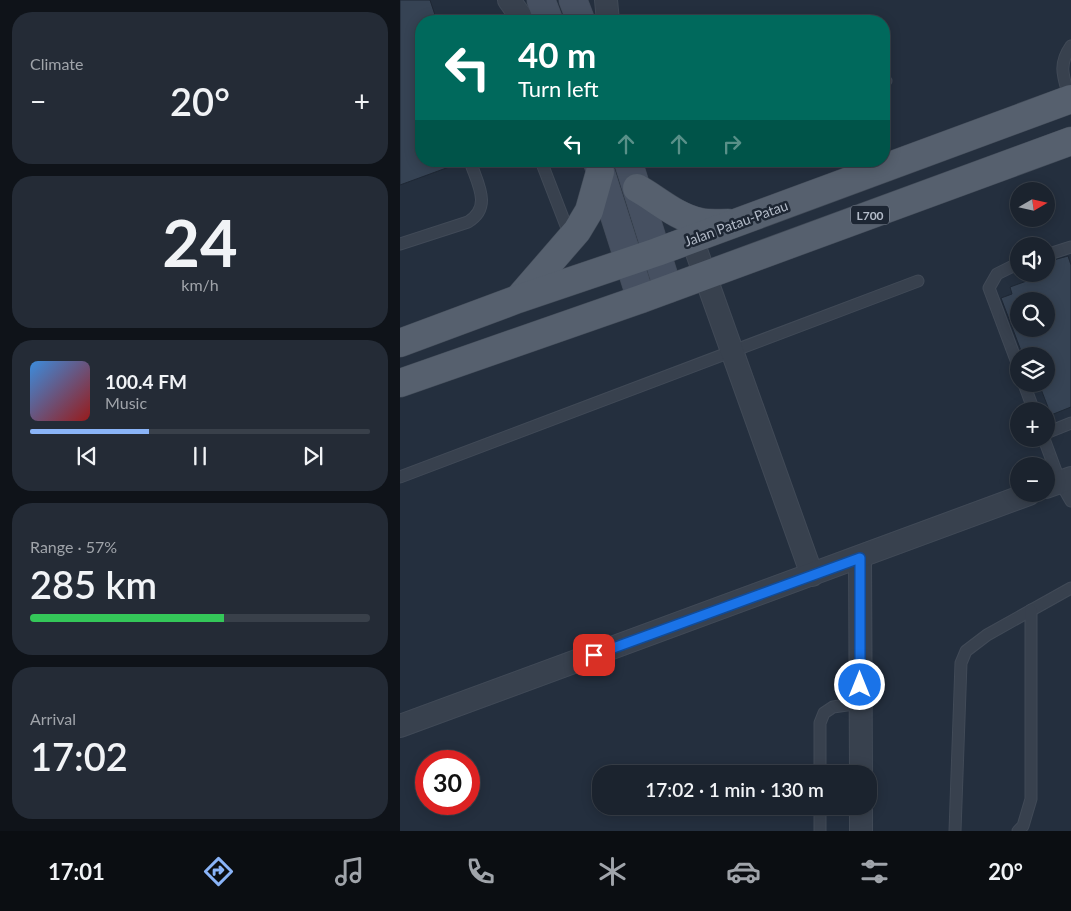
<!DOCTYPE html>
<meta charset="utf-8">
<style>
:root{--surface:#1b232e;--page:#242b36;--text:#f1f3f6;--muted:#a0a4aa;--line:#39404a;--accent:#8ab4f8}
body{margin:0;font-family:Lato,sans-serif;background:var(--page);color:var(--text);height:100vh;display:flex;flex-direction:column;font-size:19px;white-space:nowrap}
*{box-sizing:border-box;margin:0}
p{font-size:16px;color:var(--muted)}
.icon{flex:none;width:28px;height:28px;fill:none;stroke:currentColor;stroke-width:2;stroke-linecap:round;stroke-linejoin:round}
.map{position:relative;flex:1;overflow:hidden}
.drawer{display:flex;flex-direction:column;gap:12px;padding:12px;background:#0f1319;width:400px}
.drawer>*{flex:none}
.hud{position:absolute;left:15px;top:15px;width:475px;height:152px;border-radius:20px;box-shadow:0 2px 12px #0003,0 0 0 1px var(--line);background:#00695c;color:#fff;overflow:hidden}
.needle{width:32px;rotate:81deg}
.controls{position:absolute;left:610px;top:182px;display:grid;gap:10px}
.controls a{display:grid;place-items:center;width:45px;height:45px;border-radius:50%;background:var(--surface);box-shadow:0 2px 12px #0003,0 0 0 1px var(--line);font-size:25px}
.speed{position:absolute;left:15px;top:750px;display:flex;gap:10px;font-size:25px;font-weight:700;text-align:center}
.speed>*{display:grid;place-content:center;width:65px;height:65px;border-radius:50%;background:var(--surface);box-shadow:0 2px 12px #0003,0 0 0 1px var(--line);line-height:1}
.speed .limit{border:8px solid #d22;background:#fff;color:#111}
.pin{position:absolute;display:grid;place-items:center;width:42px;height:42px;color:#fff;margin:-21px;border-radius:10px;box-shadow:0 2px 8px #0006}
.me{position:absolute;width:55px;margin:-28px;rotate:0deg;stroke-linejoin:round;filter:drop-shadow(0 0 4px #0008)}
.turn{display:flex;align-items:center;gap:18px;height:105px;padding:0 20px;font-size:22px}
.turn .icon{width:65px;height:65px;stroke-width:2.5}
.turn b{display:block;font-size:35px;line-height:42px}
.lanes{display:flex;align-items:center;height:48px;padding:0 20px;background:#0003;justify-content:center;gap:25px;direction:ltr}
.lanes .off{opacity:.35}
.big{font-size:38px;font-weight:600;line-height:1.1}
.drawer .card{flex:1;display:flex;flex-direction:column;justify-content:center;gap:8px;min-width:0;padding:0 18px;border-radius:20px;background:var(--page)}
.drawer .dial{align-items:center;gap:0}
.dial b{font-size:65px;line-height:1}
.song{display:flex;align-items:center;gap:15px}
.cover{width:60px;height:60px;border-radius:8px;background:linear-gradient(135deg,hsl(210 70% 55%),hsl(0 70% 35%))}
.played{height:5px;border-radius:2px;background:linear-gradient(90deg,var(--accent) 35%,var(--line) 35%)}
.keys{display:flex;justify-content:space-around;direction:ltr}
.heat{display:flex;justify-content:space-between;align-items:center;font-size:28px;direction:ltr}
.charge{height:8px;border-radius:4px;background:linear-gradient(90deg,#34c759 57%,var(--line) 0)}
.trip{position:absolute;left:192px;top:765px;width:285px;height:50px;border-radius:20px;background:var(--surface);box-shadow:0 2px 12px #0003,0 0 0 1px var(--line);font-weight:600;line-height:50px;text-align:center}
.tabs{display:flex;height:80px;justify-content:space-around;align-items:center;background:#0b0e12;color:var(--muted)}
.tabs .icon{width:35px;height:35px}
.tabs .active{color:var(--accent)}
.tabs b{font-size:22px;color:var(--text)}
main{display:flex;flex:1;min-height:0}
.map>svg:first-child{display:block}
.building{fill:#364354;stroke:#1f2835;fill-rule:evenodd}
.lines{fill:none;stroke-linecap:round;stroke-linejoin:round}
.lane-casing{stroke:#414a57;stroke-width:13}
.street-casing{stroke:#414a57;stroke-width:24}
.secondary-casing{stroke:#414a57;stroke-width:29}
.primary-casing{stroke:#414a57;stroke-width:29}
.lane{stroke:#38414e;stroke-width:11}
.street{stroke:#38414e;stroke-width:22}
.secondary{stroke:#465061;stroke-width:28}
.primary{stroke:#56606e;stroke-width:28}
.route-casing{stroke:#114b97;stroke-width:12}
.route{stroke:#1a73e8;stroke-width:9}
.labels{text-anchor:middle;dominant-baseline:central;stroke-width:5;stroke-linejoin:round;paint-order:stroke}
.shield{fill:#1d2633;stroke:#878f9c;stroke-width:1}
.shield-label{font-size:12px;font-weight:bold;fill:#b4bcc9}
.street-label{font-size:14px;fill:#b4bcc9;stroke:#1d2633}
</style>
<main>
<section class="drawer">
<div class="card"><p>Climate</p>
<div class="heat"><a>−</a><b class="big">20°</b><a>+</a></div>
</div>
<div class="card dial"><b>24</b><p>km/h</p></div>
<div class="card">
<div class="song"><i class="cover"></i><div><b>100.4 FM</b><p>Music</p></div></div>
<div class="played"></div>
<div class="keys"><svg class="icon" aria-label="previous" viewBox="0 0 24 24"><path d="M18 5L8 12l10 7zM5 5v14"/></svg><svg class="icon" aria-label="pause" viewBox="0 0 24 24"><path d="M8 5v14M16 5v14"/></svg><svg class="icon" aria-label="next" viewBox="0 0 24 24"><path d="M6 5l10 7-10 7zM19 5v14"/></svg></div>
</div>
<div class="card"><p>Range · 57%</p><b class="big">285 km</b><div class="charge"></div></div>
<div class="card"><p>Arrival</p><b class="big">17:02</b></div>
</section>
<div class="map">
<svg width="671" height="831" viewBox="0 0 671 831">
<rect width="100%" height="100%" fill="#242f3e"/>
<g class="building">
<polygon points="0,0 30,0 37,21 21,21 21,161 60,161 60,163 0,185"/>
<path d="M668,256L671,265V407L651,415L639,384H646V356H623L601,298L612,294L610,287L646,274V262ZM619,301H646V329H619Z"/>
</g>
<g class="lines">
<defs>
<g id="lane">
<polyline points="484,81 486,81"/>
<path d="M670,100C664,78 657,66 671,46"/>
<polyline points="141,161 170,236"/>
<polyline points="451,161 456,179"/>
<path d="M0,244L68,222C93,207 77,183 70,161"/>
<polyline points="646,255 671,247"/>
<polyline points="619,263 597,274 589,288 619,368"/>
<polyline points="624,384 634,411"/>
<polyline points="646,433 671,423"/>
<polyline points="644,439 660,482 671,501"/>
<polyline points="0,477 518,281"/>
<polyline points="420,774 420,723 424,713 433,707 461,703"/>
<polyline points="420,831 420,806"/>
<polyline points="555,831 561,663 566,651 587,635 671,588"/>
<polyline points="618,831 623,826 631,799 631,610"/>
</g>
<g id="street">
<polyline points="109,0 124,21"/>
<polyline points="206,0 208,21"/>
<polyline points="292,239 412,575"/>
<polyline points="646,487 671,478"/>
<polyline points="460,558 461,774"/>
<polyline points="0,726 629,494"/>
<polyline points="461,806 461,831"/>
</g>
<g id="secondary">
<polyline points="141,0 149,21"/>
<polyline points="173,0 181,21"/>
<polyline points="197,161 241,299"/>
<polyline points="228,161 268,289"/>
</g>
<g id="primary">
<path d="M237,188C257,199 276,217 300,222C309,224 319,223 328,223"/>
<polyline points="119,298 177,231 189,211 200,172"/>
<polyline points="0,343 118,299 257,252 671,99"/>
<polyline points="0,383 241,299 671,141"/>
</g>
</defs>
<use href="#lane" class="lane-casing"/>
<use href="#street" class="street-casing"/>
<use href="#secondary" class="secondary-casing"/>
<use href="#primary" class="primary-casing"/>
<use href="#lane" class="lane"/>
<use href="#street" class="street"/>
<use href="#secondary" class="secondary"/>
<use href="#primary" class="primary"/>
</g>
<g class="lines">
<defs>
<polyline id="route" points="194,655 460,558 460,685"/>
</defs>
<use href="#route" class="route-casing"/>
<use href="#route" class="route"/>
</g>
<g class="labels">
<rect class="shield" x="451" y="205.5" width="38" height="19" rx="4"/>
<g class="shield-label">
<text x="470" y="215">L700</text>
</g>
<g class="street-label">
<text transform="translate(336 223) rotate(-20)">Jalan Patau-Patau</text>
</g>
</g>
</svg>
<div class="controls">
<a><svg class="needle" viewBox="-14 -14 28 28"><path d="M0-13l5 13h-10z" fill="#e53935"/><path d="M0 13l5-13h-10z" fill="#a0a4aa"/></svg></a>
<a><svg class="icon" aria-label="sound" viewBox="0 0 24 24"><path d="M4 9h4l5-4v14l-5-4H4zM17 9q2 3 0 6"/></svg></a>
<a><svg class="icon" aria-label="search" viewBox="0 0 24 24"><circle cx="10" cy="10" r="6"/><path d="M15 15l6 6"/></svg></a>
<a><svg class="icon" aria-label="layers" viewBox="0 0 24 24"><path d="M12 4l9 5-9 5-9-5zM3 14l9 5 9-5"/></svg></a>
<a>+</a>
<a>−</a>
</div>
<div class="speed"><div class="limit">30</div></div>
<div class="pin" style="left:194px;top:655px;background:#d93025"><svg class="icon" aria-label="arrive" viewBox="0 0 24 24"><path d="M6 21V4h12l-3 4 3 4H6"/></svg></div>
<svg class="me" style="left:460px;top:685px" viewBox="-20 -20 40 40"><circle r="17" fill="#1a73e8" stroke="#fff" stroke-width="3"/><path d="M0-11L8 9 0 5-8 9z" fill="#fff"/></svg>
<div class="trip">17:02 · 1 min · 130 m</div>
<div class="hud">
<div class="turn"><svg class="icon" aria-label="left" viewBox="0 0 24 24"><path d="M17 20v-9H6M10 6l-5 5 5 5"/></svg><div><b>40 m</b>Turn left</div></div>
<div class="lanes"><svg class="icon" aria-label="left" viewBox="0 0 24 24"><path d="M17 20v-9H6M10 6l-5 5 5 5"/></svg><svg class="icon off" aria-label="ahead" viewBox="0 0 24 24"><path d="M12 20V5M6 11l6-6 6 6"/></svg><svg class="icon off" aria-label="ahead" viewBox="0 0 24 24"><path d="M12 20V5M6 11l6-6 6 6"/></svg><svg class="icon off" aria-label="right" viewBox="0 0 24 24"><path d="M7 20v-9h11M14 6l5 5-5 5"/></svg></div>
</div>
</div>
</main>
<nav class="tabs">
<b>17:01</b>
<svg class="icon active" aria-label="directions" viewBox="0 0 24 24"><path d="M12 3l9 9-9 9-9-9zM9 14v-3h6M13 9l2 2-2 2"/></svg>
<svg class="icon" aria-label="music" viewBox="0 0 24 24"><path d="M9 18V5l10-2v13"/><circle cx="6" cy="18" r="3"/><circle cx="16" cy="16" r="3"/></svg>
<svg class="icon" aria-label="phone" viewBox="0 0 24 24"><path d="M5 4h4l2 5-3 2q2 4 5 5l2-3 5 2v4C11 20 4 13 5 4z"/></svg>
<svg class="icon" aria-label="climate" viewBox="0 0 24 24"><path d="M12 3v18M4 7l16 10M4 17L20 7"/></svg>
<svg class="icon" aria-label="car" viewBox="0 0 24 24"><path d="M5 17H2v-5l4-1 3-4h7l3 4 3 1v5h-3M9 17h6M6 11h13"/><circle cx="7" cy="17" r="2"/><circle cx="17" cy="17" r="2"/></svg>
<svg class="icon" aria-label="filters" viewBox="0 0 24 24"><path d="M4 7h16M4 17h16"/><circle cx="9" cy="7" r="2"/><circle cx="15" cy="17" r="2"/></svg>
<b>20°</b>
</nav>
